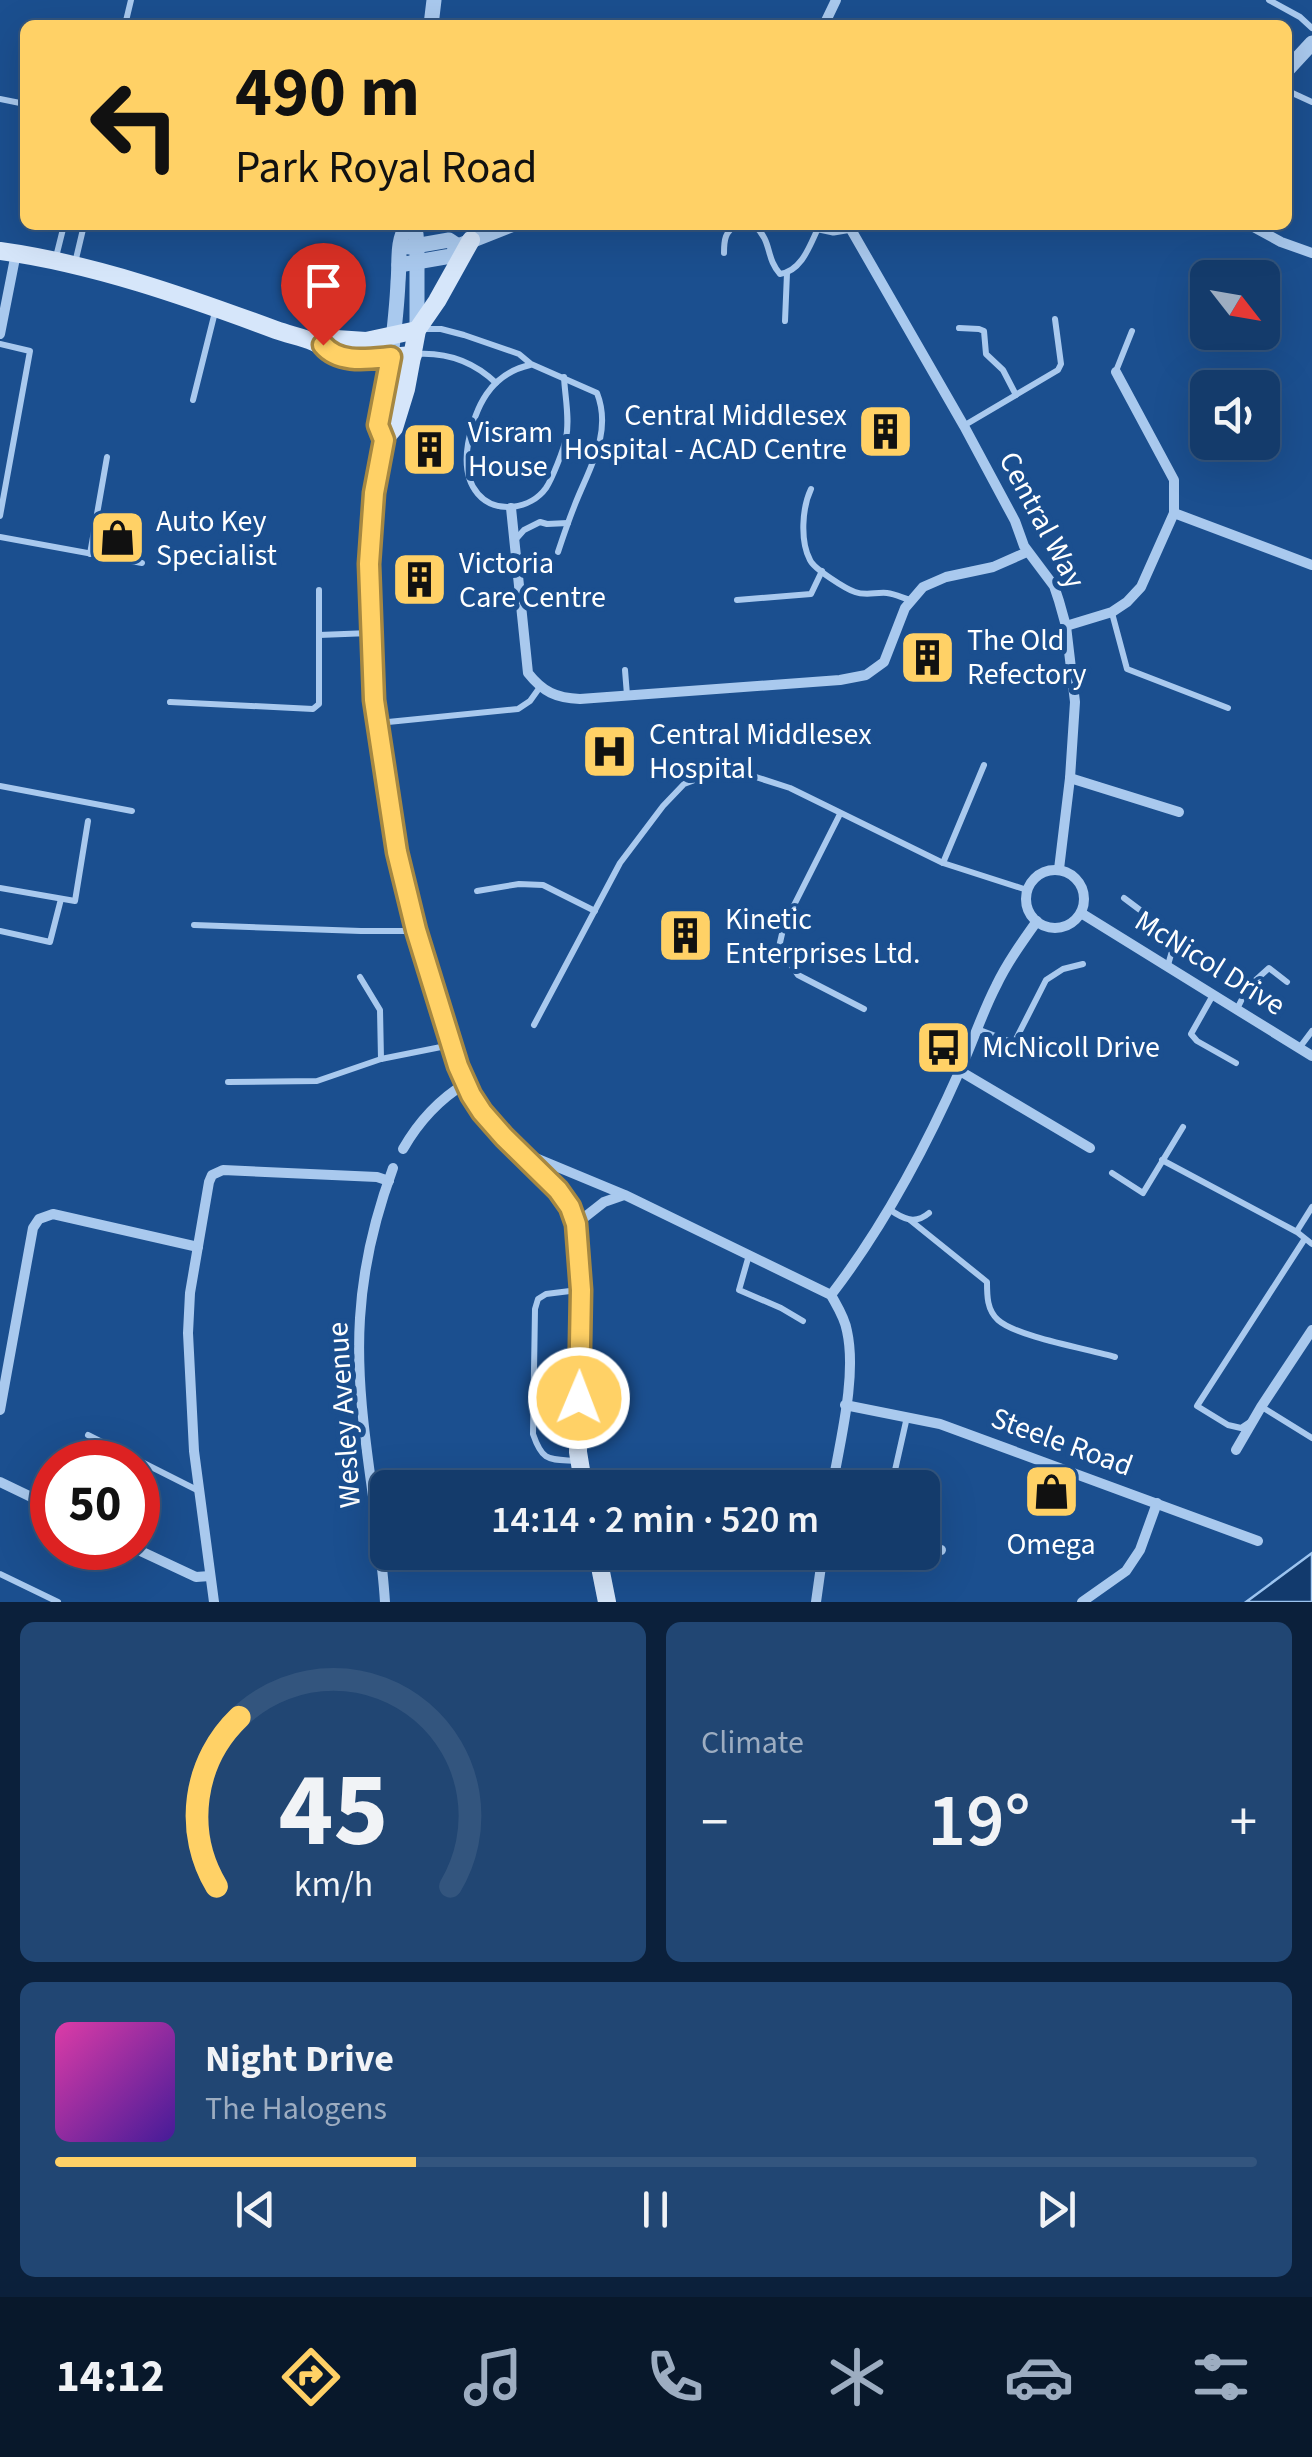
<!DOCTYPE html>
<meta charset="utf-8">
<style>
:root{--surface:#143b6b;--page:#214673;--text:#f1f3f6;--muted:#9dadc1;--line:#33557e;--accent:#ffd166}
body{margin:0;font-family:"Source Sans 3",sans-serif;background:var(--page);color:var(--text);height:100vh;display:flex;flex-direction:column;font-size:38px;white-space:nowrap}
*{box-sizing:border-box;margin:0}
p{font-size:32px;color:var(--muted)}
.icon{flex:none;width:55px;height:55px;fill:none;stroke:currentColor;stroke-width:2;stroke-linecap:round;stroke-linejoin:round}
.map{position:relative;height:1602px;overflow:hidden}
.drawer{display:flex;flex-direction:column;gap:20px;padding:20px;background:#0b203b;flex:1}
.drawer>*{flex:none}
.top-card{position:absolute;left:20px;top:20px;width:1272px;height:210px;border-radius:15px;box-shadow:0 10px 40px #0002,0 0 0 2px var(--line);background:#ffd166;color:#111;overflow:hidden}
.needle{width:65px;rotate:121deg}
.fabs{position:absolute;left:1190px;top:260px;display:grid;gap:20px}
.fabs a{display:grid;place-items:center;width:90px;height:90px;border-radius:15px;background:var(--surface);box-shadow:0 10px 40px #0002,0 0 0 2px var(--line);font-size:50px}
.speed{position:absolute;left:30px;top:1440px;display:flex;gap:20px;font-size:50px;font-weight:700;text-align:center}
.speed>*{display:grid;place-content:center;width:130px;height:130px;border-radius:50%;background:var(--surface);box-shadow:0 10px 40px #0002,0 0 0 2px var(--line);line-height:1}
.speed .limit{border:15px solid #d22;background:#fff;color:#111}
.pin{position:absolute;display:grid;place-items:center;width:85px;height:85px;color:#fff;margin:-102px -42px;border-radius:50% 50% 50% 0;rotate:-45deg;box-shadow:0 0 10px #0007}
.pin .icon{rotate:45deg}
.me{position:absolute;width:110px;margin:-55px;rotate:1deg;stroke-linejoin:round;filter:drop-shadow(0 0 8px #0008)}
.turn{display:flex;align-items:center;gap:35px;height:210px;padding:0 50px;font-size:45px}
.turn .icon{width:130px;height:130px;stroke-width:2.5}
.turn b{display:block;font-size:70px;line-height:85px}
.big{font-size:75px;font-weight:600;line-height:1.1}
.drawer .widget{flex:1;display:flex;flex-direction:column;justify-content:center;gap:15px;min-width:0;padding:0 35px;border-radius:15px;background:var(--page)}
.drawer .dial{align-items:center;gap:0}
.dial svg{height:260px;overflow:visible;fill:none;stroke:var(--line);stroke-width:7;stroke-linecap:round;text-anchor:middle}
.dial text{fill:var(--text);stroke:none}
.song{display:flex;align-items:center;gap:30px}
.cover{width:120px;height:120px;border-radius:15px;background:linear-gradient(135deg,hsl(320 70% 55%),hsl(260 70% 35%))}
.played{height:10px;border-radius:5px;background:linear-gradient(90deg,var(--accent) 30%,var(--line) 30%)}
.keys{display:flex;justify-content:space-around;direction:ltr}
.heat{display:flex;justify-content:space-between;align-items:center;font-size:55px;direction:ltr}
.drawer .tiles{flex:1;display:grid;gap:20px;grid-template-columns:1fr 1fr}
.widget:last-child{grid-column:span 2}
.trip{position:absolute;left:370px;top:1470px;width:570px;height:100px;border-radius:15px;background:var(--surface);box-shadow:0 10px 40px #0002,0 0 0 2px var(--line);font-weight:600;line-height:100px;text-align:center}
.tab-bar{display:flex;height:160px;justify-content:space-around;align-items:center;background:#08182b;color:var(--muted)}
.tab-bar .icon{width:70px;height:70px}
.tab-bar .active{color:var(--accent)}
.tab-bar b{font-size:45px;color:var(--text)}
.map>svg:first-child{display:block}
.water{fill:#123a6d;stroke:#9cc4f0;stroke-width:2.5}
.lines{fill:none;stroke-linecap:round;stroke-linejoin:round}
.service{stroke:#a9c9ee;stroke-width:6}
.minor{stroke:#a9c9ee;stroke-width:10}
.tertiary{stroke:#a9c9ee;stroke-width:15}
.secondary{stroke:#d6e6fa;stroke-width:18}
.route-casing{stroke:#a68842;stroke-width:25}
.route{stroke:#ffd166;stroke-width:18}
.labels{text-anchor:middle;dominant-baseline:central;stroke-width:10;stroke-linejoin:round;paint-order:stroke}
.poi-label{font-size:30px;fill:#fff;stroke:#1b4f8f;text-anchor:start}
.street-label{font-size:30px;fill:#fff;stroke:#1b4f8f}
</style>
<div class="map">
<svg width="1312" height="1602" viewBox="0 0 1312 1602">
<rect width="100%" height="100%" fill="#1b4f8f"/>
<polygon class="water" points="1312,1553 1312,1602 1246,1602"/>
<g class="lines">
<g class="service">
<polyline points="1269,0 1300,17 1312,28"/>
<polyline points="125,25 131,0"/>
<polyline points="1288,91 1312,102"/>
<polyline points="0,99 25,104"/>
<path d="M754,225C773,242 765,257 780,274C802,271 810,245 819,226"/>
<path d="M724,253C724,240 725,231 737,225"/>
<polyline points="55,261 64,225"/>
<polyline points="75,263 84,225"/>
<polyline points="785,321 787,273"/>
<polyline points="959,328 979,329 984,331 986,354 1003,370 1016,395"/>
<path d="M423,329H441L464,335L519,354L531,364L597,393C613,434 588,470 574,507C568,522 563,537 558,552"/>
<polyline points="0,344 30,351 0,516"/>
<path d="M416,354C448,352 474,362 496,383"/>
<path d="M530,365C490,374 475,407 468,444C465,462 466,480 478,494C496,515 531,509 546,488C552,479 564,449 566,438C570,419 565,397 564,377"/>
<polyline points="1116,371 1132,331"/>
<polyline points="193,400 216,308"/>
<polyline points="965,425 1058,370 1061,364 1055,319"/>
<path d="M811,489C802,508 800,541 810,560C814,569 846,589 855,592C866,596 876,592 887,593C895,594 903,598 910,600"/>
<polyline points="0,537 142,563"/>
<polyline points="516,539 524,530 540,522 547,524 568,523"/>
<polyline points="90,554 107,457"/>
<polyline points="737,600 811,594 822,571"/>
<polyline points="1112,613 1127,669 1228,708"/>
<polyline points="319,635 370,633"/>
<polyline points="625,670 627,695"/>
<polyline points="170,702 313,709 319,704 319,590"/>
<polyline points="378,723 518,709 530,701 540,687"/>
<polyline points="0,786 132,811"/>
<polyline points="840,814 784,925 779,947 798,975 864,1009"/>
<polyline points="943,863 984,765"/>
<polyline points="0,888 75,901 88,821"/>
<polyline points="477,891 519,884 543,885 595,911"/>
<polyline points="1124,898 1176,937 1168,965"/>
<polyline points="194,925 361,931 415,931"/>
<polyline points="0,931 50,942 61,899"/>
<polyline points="360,977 380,1010 381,1059"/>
<polyline points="1213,995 1191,1034 1197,1041 1236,1063"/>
<polyline points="1237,1009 1248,987 1269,968 1287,982"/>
<polyline points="534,1025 620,863 663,806 684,784 708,775 737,771 790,788 943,863 1027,890"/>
<polyline points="977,1029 1014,1043 1046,980 1063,969 1083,964"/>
<polyline points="1300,1047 1312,1031"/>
<polyline points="228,1082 317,1081 381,1059 451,1045"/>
<polyline points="1162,1160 1297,1232 1312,1244"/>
<polyline points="1112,1173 1143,1193 1183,1127"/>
<path d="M889,1209C903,1219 915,1225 929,1213"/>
<path d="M910,1220L987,1282C987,1296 987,1310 998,1320C1017,1337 1088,1349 1115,1357"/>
<polyline points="1297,1231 1312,1207"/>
<polyline points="749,1255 739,1290 781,1308 803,1321"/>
<polyline points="1262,1407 1312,1438"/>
<polyline points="1250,1422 1241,1428 1228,1425 1197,1406 1304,1240"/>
<polyline points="88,1435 199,1491"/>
<path d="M578,1461C549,1459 543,1463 533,1434L535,1309L538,1299L546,1294L578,1290"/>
<polyline points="891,1488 907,1417"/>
<polyline points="0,1574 58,1602"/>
</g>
<g class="minor">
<polyline points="824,25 836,0"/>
<polyline points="1250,225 1281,242 1312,253"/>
<polyline points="849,226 964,426 1015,521 1024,546 1054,586 1059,601 1066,626 1075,702 1070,778 1059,869"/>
<polyline points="0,334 16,253"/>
<path d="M511,508L528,673C543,692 556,698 580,699L840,680L866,675L884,662L905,608L923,587L946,577L993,567L1027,552"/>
<polyline points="1174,513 1312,565"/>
<polyline points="1066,626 1112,612 1127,602 1141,587 1174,513 1174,480 1116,372"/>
<polyline points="1070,778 1179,812"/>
<circle cx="1055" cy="899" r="29"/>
<polyline points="1081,913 1312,1056"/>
<polyline points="960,1071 1090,1148"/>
<path d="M403,1149C419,1121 438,1100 466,1083"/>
<path d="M531,1156L625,1195L831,1295C837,1306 845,1318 847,1331C857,1376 840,1441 832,1488"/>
<polyline points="576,1224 604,1202 624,1195"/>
<path d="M831,1295C884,1226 925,1149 960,1070C973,1042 982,1013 996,986C1007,963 1022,942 1037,921"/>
<polyline points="845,1405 940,1424 1258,1541"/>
<polyline points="0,1410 33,1228 39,1219 53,1214 198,1247"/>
<polyline points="1236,1450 1261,1407 1312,1330"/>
<polyline points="0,1482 52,1507"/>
<polyline points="134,1548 196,1577 210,1576"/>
<polyline points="922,1548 941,1550"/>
<polyline points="214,1602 194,1451 188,1333 190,1293 209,1182 212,1175 223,1170 377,1177 389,1181"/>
<path d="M385,1602C379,1507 354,1413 360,1318C363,1268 376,1214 393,1168"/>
<polyline points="816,1602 823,1552"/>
<polyline points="1082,1602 1126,1571 1140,1550 1157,1503"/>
</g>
<g class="tertiary">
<polyline points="431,25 434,0"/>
<polyline points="1288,69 1312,43"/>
<polyline points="410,225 416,234 417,246 417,330"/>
<polyline points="819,225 833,228 851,225"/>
<polyline points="409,247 449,240 458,246"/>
<polyline points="399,265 451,256 458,246 511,225"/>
<path d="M391,357C394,332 397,307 398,282C400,261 396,243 407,225"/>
</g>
<g class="secondary">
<polyline points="471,240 437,301 417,330 406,389 394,428 384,440 374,493 369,564 373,699 397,851 416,931 459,1066 471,1095 482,1112 558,1190 570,1207 576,1224 581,1290 578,1452 584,1488"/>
<path d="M0,251C94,264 187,297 276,330C295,337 318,339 331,354L364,359L413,355"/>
<polyline points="323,345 336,339 366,341 417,330"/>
<polyline points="384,440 379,425 391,357"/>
<polyline points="597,1552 607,1602"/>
</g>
</g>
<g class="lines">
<defs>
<path id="route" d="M323,345C339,364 368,359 391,357L378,425L384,440L374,493L369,564L374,700L397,852L416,930L458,1066L471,1095L482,1112L504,1137L558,1190L570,1207L576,1224L581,1290L579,1398"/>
</defs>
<use href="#route" class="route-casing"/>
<use href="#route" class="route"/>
</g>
<defs>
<symbol id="building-square" viewBox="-11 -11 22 22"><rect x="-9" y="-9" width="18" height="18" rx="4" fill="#ffd166" stroke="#1b4f8f"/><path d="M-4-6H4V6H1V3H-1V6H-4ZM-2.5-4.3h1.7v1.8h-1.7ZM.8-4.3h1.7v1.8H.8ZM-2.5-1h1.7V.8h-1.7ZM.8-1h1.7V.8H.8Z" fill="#111"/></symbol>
<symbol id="shop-square" viewBox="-11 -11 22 22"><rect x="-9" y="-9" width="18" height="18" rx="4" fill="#ffd166" stroke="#1b4f8f"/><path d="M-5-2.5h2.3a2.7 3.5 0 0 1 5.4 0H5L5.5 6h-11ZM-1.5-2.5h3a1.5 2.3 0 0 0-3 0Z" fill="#111"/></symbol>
<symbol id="hospital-square" viewBox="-11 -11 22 22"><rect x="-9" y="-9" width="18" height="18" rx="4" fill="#ffd166" stroke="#1b4f8f"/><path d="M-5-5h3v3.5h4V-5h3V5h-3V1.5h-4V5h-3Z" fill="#111"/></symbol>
<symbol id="bus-square" viewBox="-11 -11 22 22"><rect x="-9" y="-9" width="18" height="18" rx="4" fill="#ffd166" stroke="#1b4f8f"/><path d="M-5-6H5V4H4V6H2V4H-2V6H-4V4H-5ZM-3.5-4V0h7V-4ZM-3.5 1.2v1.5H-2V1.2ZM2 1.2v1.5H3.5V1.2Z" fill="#111"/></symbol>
</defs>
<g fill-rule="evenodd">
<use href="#building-square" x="854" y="400" width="63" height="63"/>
<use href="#building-square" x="398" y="418" width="63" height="63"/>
<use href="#shop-square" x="86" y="506" width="63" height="63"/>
<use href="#building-square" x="388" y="548" width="63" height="63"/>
<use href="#building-square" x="896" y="626" width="63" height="63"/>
<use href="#hospital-square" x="578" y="720" width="63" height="63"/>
<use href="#building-square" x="654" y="904" width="63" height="63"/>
<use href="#bus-square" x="912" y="1016" width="63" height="63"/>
<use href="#shop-square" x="1020" y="1460" width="63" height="63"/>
</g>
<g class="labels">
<g class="poi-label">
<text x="847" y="415" text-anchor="end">Central Middlesex<tspan x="847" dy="34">Hospital - ACAD Centre</tspan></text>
<text x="468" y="432">Visram<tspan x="468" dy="34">House</tspan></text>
<text x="156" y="521">Auto Key<tspan x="156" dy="34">Specialist</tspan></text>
<text x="459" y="563">Victoria<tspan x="459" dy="34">Care Centre</tspan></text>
<text x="967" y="640">The Old<tspan x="967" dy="34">Refectory</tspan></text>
<text x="649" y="734">Central Middlesex<tspan x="649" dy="34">Hospital</tspan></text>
<text x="725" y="919">Kinetic<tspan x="725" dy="34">Enterprises Ltd.</tspan></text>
<text x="982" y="1047">McNicoll Drive</text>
<text x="1051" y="1544" text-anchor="middle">Omega</text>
</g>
<g class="street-label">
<text transform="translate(1042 520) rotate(62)">Central Way</text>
<text transform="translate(1210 963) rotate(32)">McNicol Drive</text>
<text transform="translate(344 1415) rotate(-94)">Wesley Avenue</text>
<text transform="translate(1062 1442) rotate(20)">Steele Road</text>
</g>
</g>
</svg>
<div class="fabs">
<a><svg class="needle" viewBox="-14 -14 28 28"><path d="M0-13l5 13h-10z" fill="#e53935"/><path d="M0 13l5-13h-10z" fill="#9dadc1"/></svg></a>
<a><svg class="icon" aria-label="sound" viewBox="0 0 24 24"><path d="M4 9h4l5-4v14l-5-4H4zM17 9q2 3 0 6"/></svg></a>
</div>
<div class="speed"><div class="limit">50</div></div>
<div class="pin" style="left:323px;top:345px;background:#d93025"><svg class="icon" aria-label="arrive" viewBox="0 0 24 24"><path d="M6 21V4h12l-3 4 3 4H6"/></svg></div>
<svg class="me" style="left:579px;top:1398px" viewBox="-20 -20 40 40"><circle r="17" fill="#ffd166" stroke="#fff" stroke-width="3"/><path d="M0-11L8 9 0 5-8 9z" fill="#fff"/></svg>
<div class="trip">14:14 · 2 min · 520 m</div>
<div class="top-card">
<div class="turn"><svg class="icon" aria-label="left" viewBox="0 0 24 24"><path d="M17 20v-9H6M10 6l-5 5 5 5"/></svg><div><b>490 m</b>Park Royal Road</div></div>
</div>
</div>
<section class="drawer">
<div class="tiles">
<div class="widget dial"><svg viewBox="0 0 100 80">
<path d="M14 69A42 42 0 1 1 86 69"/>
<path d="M14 69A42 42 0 0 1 21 17" stroke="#ffd166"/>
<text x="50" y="56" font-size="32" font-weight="700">45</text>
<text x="50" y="72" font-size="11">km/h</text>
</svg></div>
<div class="widget"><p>Climate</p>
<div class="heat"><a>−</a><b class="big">19°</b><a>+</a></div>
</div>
<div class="widget">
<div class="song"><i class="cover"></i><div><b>Night Drive</b><p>The Halogens</p></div></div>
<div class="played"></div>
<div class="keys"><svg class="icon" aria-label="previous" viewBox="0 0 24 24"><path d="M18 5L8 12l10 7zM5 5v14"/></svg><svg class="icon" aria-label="pause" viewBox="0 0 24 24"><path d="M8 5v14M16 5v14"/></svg><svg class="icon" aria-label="next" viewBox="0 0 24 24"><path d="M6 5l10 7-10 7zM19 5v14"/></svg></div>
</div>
</div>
</section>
<nav class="tab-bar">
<b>14:12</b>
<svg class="icon active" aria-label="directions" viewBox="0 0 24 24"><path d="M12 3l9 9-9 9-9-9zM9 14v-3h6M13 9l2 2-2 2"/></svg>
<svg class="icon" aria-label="music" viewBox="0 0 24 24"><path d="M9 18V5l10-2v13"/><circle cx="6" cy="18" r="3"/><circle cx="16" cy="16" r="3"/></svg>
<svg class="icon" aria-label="phone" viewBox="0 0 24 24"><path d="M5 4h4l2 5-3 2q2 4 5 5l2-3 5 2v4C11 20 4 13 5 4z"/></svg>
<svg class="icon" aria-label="climate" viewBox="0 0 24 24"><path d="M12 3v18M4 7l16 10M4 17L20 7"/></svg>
<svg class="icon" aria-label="car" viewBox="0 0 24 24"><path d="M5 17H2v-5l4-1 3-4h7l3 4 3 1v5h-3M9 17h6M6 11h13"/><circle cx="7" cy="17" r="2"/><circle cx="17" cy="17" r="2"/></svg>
<svg class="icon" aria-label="filters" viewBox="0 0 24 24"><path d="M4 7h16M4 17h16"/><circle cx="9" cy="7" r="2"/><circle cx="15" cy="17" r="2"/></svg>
</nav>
